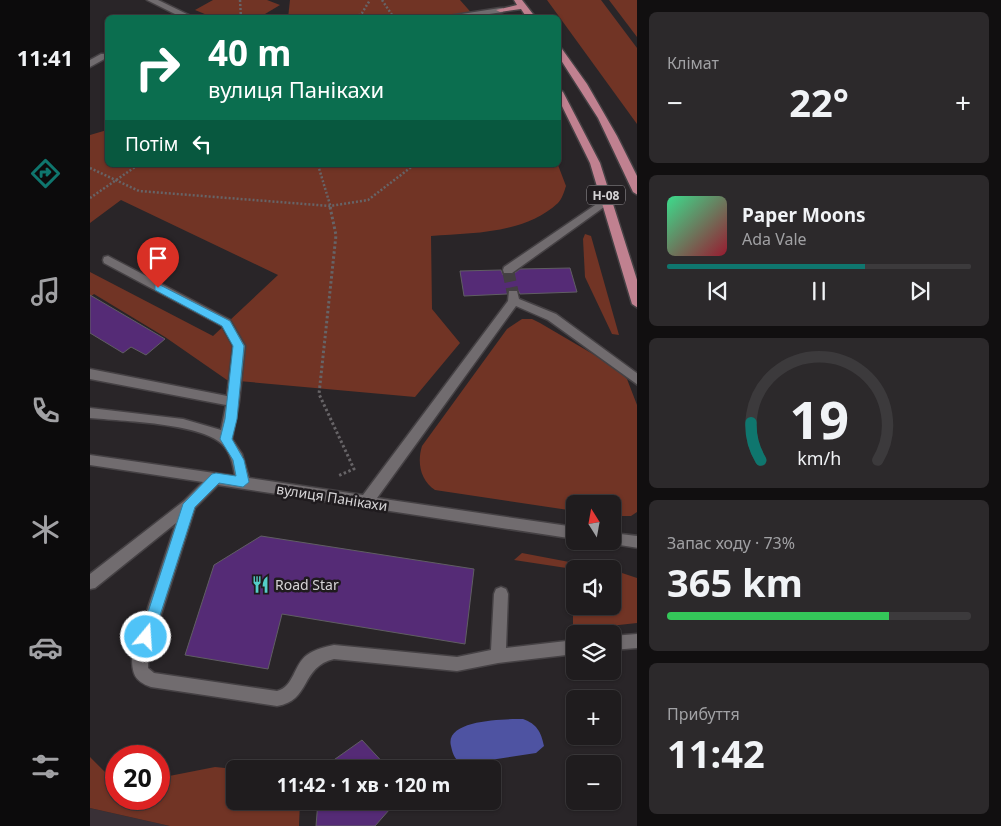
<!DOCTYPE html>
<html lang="uk">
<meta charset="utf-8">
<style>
:root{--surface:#1f1c1e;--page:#2c292b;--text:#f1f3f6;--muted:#a1a1a4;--line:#3c3a3c;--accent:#0f766e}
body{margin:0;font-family:"Noto Sans",sans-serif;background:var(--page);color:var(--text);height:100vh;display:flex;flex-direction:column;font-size:19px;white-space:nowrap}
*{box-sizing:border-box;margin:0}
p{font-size:16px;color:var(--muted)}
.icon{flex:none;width:28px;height:28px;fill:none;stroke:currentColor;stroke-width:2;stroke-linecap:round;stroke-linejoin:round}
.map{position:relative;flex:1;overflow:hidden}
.sheet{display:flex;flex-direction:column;gap:12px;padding:12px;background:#110f10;width:364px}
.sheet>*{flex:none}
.top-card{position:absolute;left:15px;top:15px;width:456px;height:152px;border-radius:8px;box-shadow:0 1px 4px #0004,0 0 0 1px var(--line);background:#0b6e4f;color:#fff;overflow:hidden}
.needle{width:32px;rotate:349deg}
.fabs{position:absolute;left:476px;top:495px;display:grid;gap:10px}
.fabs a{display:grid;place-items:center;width:55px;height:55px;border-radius:8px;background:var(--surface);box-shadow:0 1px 4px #0004,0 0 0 1px var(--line);font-size:25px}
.speed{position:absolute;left:15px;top:745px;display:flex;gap:10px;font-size:25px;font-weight:700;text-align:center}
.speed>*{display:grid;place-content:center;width:65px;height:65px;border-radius:50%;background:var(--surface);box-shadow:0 1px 4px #0004,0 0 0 1px var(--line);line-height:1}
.speed .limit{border:8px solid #d22;background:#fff;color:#111}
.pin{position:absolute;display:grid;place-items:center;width:42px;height:42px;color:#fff;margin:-51px -21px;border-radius:50% 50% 50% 0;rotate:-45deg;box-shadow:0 0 5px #0007}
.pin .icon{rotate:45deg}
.me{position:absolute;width:55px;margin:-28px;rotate:18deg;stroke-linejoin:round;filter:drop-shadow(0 0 4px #0008)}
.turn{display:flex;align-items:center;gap:18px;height:105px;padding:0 20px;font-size:22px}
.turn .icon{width:65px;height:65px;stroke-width:2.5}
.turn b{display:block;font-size:35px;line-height:42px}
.then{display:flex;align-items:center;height:48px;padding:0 20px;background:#0003;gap:10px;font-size:19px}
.big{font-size:38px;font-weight:700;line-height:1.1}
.sheet .card{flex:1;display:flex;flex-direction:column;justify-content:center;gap:8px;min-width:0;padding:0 18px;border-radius:8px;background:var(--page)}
.sheet .dial{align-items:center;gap:0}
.dial svg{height:130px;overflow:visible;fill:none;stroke:var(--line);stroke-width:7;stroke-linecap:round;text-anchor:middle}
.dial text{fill:var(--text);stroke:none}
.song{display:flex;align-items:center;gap:15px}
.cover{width:60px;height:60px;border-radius:8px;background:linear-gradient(135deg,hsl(150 70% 55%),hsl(350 70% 35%))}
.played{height:5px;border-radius:2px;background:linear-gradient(90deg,var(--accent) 65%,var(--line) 65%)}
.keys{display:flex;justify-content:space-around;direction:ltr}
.heat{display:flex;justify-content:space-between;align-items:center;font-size:28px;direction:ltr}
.charge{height:8px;border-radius:4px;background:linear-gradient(90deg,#34c759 73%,var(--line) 0)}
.trip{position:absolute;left:136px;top:760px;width:275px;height:50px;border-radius:8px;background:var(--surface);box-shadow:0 1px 4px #0004,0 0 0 1px var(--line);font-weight:700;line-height:50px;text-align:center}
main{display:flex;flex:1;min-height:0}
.tabs{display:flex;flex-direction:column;width:90px;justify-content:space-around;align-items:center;background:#0c0b0c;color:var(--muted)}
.tabs .icon{width:35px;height:35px}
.tabs .active{color:var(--accent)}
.tabs b{font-size:22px;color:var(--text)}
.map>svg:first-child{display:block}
.built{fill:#393036}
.green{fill:#713425}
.water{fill:#4e53a2}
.building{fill:#552b76;stroke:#605e63}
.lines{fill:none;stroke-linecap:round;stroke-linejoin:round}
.minor-tunnel{stroke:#433f42;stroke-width:12;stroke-dasharray:12 5.5;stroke-linecap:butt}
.minor-casing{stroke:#454144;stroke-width:3}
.major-casing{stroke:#454144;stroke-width:3}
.path-far1{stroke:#676467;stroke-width:2.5;stroke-dasharray:2 2;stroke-linecap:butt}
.path{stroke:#676467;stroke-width:3;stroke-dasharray:2.5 2.5;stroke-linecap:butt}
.minor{fill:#716c6f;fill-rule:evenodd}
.major{fill:#c08190;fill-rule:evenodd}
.route{fill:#4fc3f7;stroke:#337fa1}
.labels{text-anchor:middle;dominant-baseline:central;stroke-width:5;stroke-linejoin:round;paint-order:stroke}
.shield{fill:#1f1b1e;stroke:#9f9c9f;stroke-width:1}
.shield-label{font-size:12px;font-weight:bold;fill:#d6d4d6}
.street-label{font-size:14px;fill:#d6d4d6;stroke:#1f1b1e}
.poi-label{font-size:14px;fill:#d6d4d6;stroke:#1f1b1e;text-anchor:start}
</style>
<main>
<nav class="tabs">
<b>11:41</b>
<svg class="icon active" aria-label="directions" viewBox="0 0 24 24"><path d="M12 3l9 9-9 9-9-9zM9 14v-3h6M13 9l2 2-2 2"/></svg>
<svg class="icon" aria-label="music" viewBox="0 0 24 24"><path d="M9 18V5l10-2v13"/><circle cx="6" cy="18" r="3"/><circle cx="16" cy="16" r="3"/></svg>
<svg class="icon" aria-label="phone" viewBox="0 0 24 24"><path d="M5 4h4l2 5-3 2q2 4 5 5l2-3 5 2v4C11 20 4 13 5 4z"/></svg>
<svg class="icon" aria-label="climate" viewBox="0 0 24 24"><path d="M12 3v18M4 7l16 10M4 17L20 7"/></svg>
<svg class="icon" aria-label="car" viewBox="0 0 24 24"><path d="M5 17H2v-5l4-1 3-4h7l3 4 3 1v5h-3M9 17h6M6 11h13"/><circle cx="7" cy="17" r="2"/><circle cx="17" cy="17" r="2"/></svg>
<svg class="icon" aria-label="filters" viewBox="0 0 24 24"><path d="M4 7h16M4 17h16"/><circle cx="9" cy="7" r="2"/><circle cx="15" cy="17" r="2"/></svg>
</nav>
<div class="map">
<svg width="548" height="826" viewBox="0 0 548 826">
<rect width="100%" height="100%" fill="#292528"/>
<polygon class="built" points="0,808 80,826 0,826"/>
<g class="green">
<polygon points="123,0 177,0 190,5 170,17 122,17 105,10"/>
<polygon points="200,0 370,0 385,17 198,18"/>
<polygon points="457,0 511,0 547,48 547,124"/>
<polygon points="519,0 547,0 547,37"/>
<path d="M17,130L18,165H468L476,186C474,192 472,199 468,203C434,234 383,233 341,236L342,309L370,343L325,397L137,380L75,337L4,294L0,297V272L123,336L188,275L31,200L0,223V135Z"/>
<polygon points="495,234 501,236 529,335 522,334 495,277 493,239"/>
<path d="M432,319H442L450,323L525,367L537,379L547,405V512L541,516H523L522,504H485V511L345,490C330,480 327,462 332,446L417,329Z"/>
<polygon points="432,553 516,569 485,569 485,606 522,606 523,570 547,578 547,623 483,630 483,569 424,560"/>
<polygon points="0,757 17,774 26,775 26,799 69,799 69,778 125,767 145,769 145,801 210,801 209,826 80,826 0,808"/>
</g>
<path class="water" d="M433,719C447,724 451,732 454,746L446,753L374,764C365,761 363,755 361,746C354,719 417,719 433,719Z"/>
<g class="building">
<polygon points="480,268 487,292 430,294 428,290 419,289 417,294 374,296 370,271 411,270 413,275 422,275 430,269"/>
<polygon points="0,295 75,339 56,355 41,347 33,353 0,333"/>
<polygon points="171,536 384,569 375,644 192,614 178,669 95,655 124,565"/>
<polygon points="272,740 299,769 231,769"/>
<polygon points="228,801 307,801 285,826 226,826"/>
</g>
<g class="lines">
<polyline class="minor-tunnel" points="418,270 423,294"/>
<defs>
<g id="minor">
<polygon points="57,0 68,0 105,18 93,18"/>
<polygon points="410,8 413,8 413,12 372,18 346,18"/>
<polygon points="11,54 17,54 18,57 0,67 0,60"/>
<polygon points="517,197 521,198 521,202 422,273 414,273 413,270 414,267"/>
<path d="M18,256L140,320L155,346L149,402L142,439L152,454L159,478L273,495L418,301L419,291H427L429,299L466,314L548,374V385L458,320L426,306L287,498L485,527V539L128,485L105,508L58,656V668L64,673L187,691C204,687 204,664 217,655C225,649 235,647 244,645L367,657L401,650L404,594L406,589L411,587L416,589L418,594L416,648L485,640V654L408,663L367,671L244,659C210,667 221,701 187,706L61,687C44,681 42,673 42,656L86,523L5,588L0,589V574L94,501L113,482L0,465V455L145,476C143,465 141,453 132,444C110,423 31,421 0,418V408L93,419L131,430L136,405L0,379V369L137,396L143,346L132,326L14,263L13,260L14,257Z"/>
<polygon points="522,533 548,536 548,548 517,543 516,541 522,541"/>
<polygon points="548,634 548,648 522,650 522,636"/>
</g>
<g id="major">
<polygon points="424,0 432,0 446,18 437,18 431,9 410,12 406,10 427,5"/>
<polygon points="469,48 472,49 497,84 527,136 548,178 548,195 543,192 508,118 469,57"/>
<polygon points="469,89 473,92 510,163 548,283 548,308 542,304 500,163 469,100"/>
</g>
</defs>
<use href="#minor" class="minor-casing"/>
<use href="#major" class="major-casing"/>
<g class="path-far1">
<polyline points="150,0 151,18"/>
<polyline points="292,0 304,18"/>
<polyline points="265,18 272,13 280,0"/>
<polyline points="228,165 241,208"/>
<polyline points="0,168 49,191 240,206 278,200 324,165"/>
<polyline points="0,198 48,165"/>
</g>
<polyline class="path" points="240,207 246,235 229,394 264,469 248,476"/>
<use href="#minor" class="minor"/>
<use href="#major" class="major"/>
</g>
<polygon class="route" points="68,284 140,321 154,346 147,419 142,439 154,460 159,482 153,487 129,483 105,507 63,637 61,642 56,644 52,642 50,637 93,504 122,474 126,473 146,476 143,460 130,439 135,419 143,346 132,326 65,290 65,285"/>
<defs>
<symbol id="restaurant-bare" viewBox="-9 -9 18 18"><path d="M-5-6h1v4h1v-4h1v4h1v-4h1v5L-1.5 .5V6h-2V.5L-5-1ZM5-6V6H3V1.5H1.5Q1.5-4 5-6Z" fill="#54cdc7" stroke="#1f1b1e" stroke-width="2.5" paint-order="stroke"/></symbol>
</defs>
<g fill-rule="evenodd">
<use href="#restaurant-bare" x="158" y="572" width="25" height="25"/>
</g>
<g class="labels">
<rect class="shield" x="497" y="185.5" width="38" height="19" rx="4"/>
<g class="shield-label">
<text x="516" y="195">Н-08</text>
</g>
<g class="street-label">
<text transform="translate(242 497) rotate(9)">вулиця Панікахи</text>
</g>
<g class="poi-label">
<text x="185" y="584">Road Star</text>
</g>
</g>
</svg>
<div class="fabs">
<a><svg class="needle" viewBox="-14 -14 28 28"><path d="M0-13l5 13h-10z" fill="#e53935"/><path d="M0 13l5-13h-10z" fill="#a1a1a4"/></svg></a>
<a><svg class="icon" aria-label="sound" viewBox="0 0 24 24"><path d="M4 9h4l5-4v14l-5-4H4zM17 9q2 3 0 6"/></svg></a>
<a><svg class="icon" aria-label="layers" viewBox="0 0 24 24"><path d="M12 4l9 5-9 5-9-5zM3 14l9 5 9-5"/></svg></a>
<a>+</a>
<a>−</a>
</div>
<div class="speed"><div class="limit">20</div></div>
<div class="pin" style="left:68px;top:288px;background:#d93025"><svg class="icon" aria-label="arrive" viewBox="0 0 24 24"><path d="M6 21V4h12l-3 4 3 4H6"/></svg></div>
<svg class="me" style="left:56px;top:637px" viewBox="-20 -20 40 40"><circle r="17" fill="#4fc3f7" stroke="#fff" stroke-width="3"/><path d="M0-11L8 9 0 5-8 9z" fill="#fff"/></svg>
<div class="trip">11:42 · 1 хв · 120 m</div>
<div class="top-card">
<div class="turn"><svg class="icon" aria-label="right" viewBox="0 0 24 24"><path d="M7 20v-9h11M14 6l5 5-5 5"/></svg><div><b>40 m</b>вулиця Панікахи</div></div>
<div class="then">Потім<svg class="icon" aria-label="left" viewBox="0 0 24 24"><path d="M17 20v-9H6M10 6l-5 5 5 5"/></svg></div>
</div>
</div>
<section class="sheet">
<div class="card"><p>Клімат</p>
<div class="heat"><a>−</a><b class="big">22°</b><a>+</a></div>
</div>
<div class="card">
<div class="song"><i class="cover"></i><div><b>Paper Moons</b><p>Ada Vale</p></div></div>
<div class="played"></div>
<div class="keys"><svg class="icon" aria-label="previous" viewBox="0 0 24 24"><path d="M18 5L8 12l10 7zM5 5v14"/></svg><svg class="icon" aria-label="pause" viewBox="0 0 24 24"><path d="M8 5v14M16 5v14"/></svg><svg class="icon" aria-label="next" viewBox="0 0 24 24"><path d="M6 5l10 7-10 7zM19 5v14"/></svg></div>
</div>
<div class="card dial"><svg viewBox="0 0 100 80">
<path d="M14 69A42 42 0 1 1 86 69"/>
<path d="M14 69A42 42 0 0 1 8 46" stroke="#0f766e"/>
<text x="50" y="56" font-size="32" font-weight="700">19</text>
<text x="50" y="72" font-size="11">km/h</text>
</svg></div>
<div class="card"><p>Запас ходу · 73%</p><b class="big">365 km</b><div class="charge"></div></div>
<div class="card"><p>Прибуття</p><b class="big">11:42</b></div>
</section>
</main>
